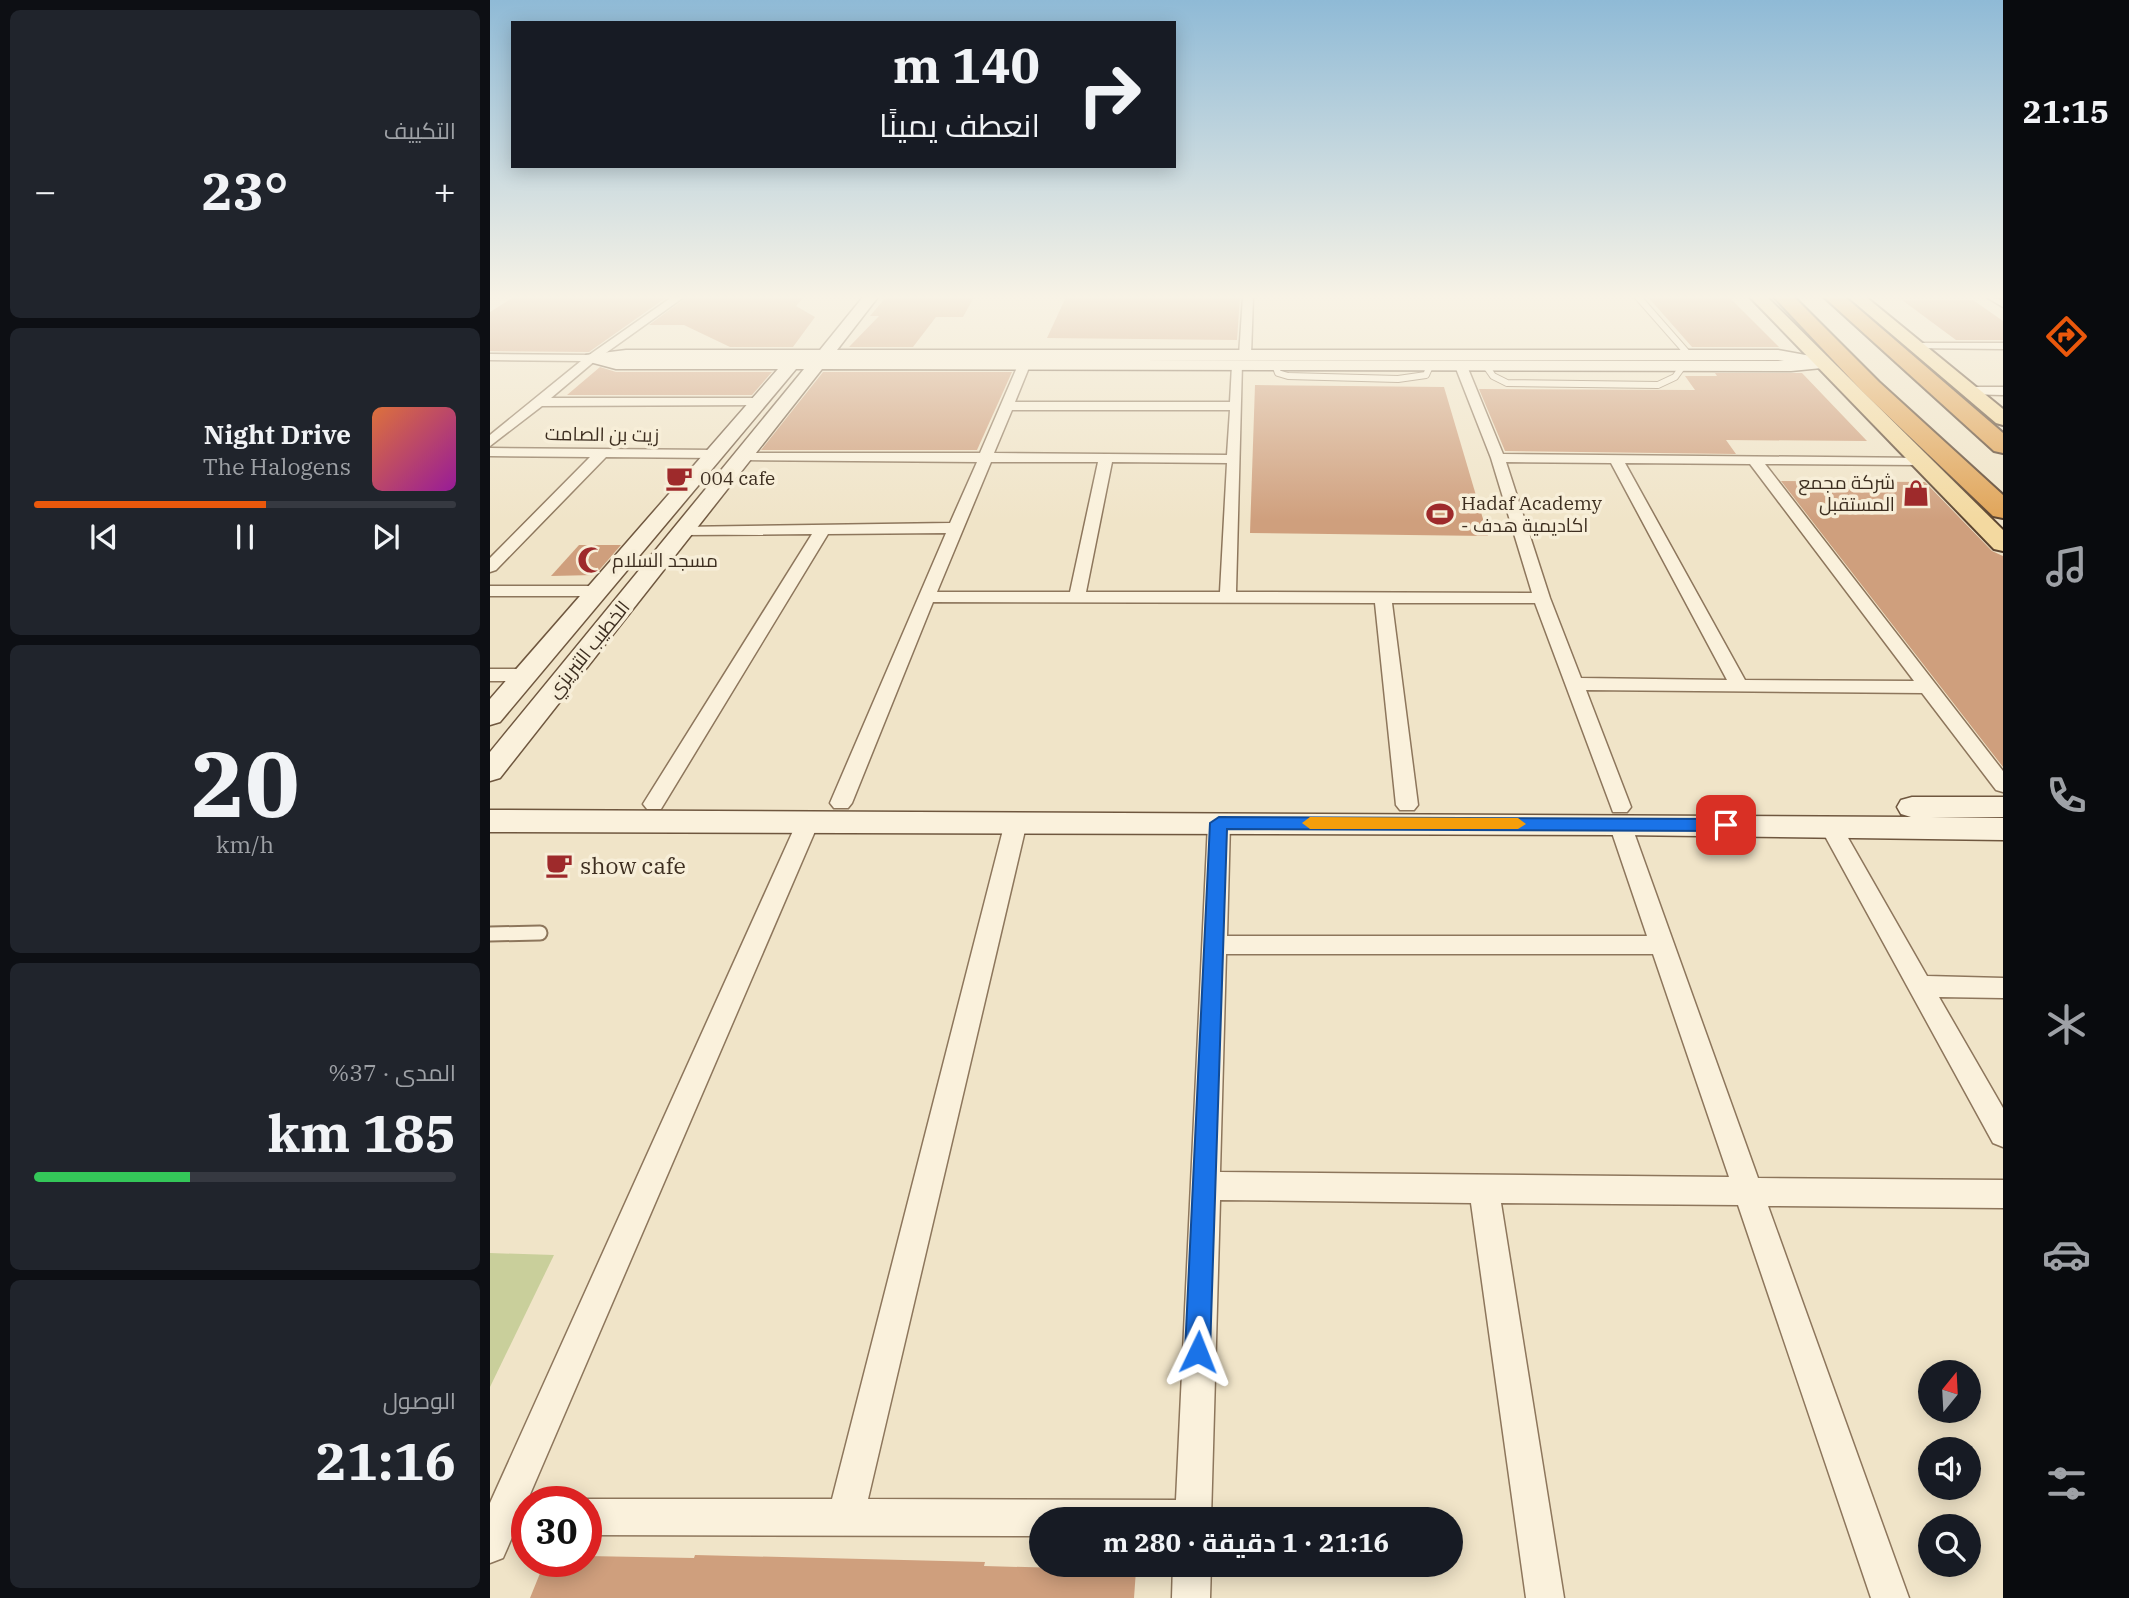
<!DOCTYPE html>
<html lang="ar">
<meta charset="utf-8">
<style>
:root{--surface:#171b24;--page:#20242c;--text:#f1f3f6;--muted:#9ea1a6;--line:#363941;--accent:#ea580c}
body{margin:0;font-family:"IBM Plex Serif",Cairo,serif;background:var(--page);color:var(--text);direction:rtl;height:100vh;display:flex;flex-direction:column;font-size:26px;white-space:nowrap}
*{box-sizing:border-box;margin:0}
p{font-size:23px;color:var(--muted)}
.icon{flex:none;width:38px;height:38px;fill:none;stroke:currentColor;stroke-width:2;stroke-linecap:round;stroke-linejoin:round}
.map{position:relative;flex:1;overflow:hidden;direction:ltr}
.side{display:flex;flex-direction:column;gap:10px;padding:10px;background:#0d0f14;width:490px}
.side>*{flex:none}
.top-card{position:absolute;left:21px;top:21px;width:665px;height:147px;border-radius:0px;box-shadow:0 4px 18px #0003;direction:rtl;background:#171b24;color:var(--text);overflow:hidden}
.needle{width:46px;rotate:18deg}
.controls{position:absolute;left:1428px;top:1360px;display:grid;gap:14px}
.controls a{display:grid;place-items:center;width:63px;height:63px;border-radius:50%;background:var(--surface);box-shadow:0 4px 18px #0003;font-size:35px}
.speed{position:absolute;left:21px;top:1486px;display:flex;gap:14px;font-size:35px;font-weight:700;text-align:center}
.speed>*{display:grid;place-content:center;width:91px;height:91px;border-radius:50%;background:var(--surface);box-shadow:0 4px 18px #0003;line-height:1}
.speed .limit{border:10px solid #d22;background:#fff;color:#111}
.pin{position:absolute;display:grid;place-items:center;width:60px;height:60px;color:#fff;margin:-30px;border-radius:14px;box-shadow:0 4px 10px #0006}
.me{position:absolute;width:77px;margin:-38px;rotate:2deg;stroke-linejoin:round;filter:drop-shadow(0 0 5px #0008)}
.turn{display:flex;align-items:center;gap:24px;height:147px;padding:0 21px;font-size:32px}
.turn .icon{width:91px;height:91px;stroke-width:2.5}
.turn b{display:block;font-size:49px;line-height:60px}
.big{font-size:52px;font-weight:700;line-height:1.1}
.side .tile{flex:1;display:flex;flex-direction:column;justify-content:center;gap:10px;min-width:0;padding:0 24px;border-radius:10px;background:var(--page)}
.side .dial{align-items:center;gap:0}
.dial b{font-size:91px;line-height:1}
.song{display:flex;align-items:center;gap:21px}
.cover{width:84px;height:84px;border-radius:10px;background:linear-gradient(135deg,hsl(20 70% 55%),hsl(300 70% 35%))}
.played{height:7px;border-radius:4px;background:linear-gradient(90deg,var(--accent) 55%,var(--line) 55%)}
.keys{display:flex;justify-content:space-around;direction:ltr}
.heat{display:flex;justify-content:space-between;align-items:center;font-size:38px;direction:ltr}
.charge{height:10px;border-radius:5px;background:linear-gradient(90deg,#34c759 37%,var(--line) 0)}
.trip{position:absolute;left:539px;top:1507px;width:434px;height:70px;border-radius:35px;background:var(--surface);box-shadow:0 4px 18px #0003;font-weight:700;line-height:70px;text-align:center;direction:rtl}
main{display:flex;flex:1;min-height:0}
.menu{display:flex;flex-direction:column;width:126px;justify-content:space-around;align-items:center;background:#090b0e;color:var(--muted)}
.menu .icon{width:49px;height:49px}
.menu .on{color:var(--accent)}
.menu b{font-size:32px;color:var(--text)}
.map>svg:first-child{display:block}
.green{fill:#c9cf9b}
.building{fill:#cf9f7d}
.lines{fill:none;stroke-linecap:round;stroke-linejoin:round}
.lane-far1-casing{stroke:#8d765c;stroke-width:8}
.lane-casing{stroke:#8d765c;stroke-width:17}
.street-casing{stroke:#8d765c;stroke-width:3}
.secondary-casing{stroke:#6f573f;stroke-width:3}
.primary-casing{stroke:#5b4430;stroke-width:4}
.highway-casing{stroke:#5b4430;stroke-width:4}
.lane-far1{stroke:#faf1dc;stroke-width:6}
.lane{stroke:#faf1dc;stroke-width:13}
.street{fill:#faf1dc;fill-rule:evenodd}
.secondary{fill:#faf1dc;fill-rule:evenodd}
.primary{fill:#f3d9a0;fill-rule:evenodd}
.highway{fill:#e0a458;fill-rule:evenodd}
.route{fill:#1a73e8;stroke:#114b97;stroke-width:2}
.slow{fill:#f59e0b}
.labels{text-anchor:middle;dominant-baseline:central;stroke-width:7;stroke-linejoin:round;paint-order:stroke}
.far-street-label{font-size:19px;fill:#3d2e20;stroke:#f7eed8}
.far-poi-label{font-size:19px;fill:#3d2e20;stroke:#f7eed8;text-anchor:start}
.poi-label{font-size:23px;fill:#3d2e20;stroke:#f7eed8;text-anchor:start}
</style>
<main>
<nav class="menu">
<b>21:15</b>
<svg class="icon on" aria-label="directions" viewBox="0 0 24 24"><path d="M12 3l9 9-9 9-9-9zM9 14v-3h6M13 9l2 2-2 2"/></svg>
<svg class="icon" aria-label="music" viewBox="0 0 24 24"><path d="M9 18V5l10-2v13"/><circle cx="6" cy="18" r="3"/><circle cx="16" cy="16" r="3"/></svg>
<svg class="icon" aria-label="phone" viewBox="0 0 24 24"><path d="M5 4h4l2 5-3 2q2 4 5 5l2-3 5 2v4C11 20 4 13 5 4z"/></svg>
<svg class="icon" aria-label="climate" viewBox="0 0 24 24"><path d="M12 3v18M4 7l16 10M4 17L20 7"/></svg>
<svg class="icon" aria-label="car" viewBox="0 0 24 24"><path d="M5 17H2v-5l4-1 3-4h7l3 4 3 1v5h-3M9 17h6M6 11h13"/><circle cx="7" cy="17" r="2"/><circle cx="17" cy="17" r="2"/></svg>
<svg class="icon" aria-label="filters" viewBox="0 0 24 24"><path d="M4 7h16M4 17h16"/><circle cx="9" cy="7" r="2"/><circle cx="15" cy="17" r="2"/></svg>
</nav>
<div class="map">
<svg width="1513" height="1598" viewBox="0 0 1513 1598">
<rect width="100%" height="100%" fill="#f0e4c8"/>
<polygon class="green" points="0,1253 64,1255 0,1387"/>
<g class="building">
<polygon points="24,297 177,297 99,352 0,351 0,312"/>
<polygon points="197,297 313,298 306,306 325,317 303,347 240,347 194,325 159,325"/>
<polygon points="396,297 484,297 473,317 446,317 423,347 359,347 389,316 380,316"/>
<polygon points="576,297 750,297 747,340 557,338"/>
<polygon points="1158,297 1239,297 1289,347 1202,347"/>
<polygon points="1412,300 1483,300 1513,321 1513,340 1466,340"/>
<polygon points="110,367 126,372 282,372 262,395 77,395"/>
<polygon points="333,372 522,372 487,450 271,450"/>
<polygon points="1225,373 1312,373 1377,441 1236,440 1246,454 1015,451 989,389 1205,390 1195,376 1227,376"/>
<polygon points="765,385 954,387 998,536 760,533"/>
<polygon points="1291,481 1435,482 1502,551 1513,556 1513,767"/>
<polygon points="89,545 131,545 105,575 61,576"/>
<polygon points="205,1555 495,1562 494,1566 646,1570 644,1598 40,1598 55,1561 96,1561 96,1556 204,1558"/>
</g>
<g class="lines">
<defs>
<g id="lane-far1">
<polyline points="1148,297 1199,355"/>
<polyline points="785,365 788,373 798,376 908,379 936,375 940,366"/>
<polyline points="996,366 1003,376 1017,383 1168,385 1185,377 1193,366"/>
</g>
<polyline id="lane" points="0,934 50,933"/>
<g id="street">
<polygon points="182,297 194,297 106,360 61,398 268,398 272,399 272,405 52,406 0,446 0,435 91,361 0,360 0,354 99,355"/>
<polygon points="753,297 763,297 761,355 755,358 749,355"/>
<polygon points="1496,297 1513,300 1513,307"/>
<polygon points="1426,343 1513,343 1513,349 1422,348 1420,346"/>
<path d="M534,361L540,365L525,402H740L742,365L752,363L746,592L1042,593L1001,458L965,366L971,362L977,366L1013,454L1435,458L1437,461L1430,465L1275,464L1513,771V792L1506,790L1432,693L1096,690L1141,807L1137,812H1123L1045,603H902L928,805L924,810H910L906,805L885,603L443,602L362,803L358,808H344L340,803L456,533L338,534L171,809H157L153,804L322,534L194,535L186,530L189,527L460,523L487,462L254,460L249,459V453H490L528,365ZM522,410H740L737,455L504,453ZM501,462H608L580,592H447ZM622,462L737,463L730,592H596ZM1016,462L1121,463L1237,680L1091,678L1060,598ZM1135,463L1260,464L1424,681L1255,680Z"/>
<polygon points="1479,387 1513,387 1513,395 1475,394 1475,388"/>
<polygon points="0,448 224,450 231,454 224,458 116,457 6,570 0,572 0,558 100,457 0,456"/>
<polygon points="0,586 107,586 115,591 107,596 0,596"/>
<polygon points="0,669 36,669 45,675 36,681 0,681"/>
<polygon points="318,814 326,817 329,822 38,1499 43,1502 37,1502 37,1535 23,1535 13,1558 0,1563 0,1503 307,822 310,817"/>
<path d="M526,814L534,817L537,822L378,1499L686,1500L718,823L721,818H737L740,823L737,936H1157L1119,824L1122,819H1138L1141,824L1268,1178L1513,1180V1208L1278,1206L1419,1598H1381L1248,1205L1011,1203L1074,1598H1036L981,1203L730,1200L721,1519H551V1536L96,1535V1502H90L96,1499H342L515,822L518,817ZM736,954H1163L1239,1177L730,1172Z"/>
<polygon points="1341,819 1349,822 1437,976 1513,978 1513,998 1449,997 1513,1108 1513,1147 1503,1143 1330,827 1333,822"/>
<polygon points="683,1564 721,1564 720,1598 682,1598"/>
</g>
<g id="secondary">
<path d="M373,297H388L347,350H1288L1332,358L1340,363L1332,368L1301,371L332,369L10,778L0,781V752L314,369H306L10,722L0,725V699L288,369H126L96,361V355L136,350H330ZM640,360H1288L1294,361Z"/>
<polygon points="1422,797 1513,797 1513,817 1441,817 1513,818 1513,840 1130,835 0,832 0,810 1421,817 1411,814 1407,807 1411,800"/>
</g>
<g id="primary">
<polygon points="1260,297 1277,297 1513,530 1513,551 1504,549"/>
<polygon points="1358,297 1376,297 1513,409 1513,425 1506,423"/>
</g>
<g id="highway">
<polygon points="1284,297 1304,297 1389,382 1513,495 1513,518 1503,516 1373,392"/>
<polygon points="1334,297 1355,297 1513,433 1513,453 1504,451"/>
</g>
</defs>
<use href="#lane-far1" class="lane-far1-casing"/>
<use href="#lane" class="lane-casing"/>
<use href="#street" class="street-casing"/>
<use href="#secondary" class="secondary-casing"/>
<use href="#primary" class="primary-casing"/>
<use href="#highway" class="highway-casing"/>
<use href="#lane-far1" class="lane-far1"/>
<use href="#lane" class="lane"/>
<use href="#street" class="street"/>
<use href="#secondary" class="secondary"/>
<use href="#primary" class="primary"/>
<use href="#highway" class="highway"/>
</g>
<linearGradient id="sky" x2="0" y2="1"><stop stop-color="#8fbad6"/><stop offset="0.57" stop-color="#f8f3e6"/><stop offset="1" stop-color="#f8f3e6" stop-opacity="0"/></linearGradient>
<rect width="1513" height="521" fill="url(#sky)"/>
<polygon class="route" points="729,817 1236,819 1244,825 1236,831 737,829 720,1352 717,1361 708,1364 699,1361 695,1352 720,823"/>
<polygon class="slow" points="820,817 1028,818 1036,824 1028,829 820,829 812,823"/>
<defs>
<symbol id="cafe-bare" viewBox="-9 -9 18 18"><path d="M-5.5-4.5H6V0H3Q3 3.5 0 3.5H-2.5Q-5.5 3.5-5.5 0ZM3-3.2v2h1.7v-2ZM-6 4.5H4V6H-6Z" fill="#9e2a2b" stroke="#f7eed8" stroke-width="2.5" paint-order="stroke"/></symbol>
<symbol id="shop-bare" viewBox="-9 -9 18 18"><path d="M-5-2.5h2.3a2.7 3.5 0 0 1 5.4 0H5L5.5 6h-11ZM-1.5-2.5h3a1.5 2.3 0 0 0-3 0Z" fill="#9e2a2b" stroke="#f7eed8" stroke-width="2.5" paint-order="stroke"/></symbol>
<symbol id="stadium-bare" viewBox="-9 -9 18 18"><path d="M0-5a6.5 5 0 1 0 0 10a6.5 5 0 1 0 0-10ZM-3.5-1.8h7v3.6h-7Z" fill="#9e2a2b" stroke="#f7eed8" stroke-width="2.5" paint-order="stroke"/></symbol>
<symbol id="mosque-bare" viewBox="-9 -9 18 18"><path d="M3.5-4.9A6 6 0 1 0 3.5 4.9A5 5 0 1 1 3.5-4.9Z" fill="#9e2a2b" stroke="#f7eed8" stroke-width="2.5" paint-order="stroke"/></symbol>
</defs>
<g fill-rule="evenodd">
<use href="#cafe-bare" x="170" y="459" width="38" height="38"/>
<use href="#shop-bare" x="1407" y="474" width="38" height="38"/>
<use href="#stadium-bare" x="931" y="495" width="38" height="38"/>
<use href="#mosque-bare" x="82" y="541" width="38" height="38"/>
<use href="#cafe-bare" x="50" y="846" width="38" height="38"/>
</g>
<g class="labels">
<g class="far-street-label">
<text transform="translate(112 434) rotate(1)">زيت بن الصامت</text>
<text transform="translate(98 649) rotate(-51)">الخطيب التبريزي</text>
</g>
<g class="far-poi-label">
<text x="210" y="478">004 cafe</text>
<text x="1405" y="482" text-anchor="end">شركة مجمع<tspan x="1405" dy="22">المستقبل</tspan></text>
<text x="971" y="503">Hadaf Academy<tspan x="971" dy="22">- اكاديمية هدف</tspan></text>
<text x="122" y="560">مسجد السلام</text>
</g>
<g class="poi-label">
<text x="90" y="865">show cafe</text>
</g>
</g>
</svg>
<div class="controls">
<a><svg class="needle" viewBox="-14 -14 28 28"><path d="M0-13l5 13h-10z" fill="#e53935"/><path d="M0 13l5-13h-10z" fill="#9ea1a6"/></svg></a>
<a><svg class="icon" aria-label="sound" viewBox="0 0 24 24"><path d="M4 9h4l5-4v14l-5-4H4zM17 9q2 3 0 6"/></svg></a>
<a><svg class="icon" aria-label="search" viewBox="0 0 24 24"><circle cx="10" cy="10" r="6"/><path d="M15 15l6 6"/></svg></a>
</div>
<div class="speed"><div class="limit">30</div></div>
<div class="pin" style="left:1236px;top:825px;background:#d93025"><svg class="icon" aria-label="arrive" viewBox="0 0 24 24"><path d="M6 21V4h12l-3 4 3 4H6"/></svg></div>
<svg class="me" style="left:708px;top:1352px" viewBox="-20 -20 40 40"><path d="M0-17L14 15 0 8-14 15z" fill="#1a73e8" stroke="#fff" stroke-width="4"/></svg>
<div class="trip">21:16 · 1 دقيقة · 280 m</div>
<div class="top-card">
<div class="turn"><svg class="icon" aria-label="right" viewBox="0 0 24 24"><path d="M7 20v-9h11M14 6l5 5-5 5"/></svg><div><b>140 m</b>انعطف يمينًا</div></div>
</div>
</div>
<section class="side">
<div class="tile"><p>التكييف</p>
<div class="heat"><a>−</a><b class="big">23°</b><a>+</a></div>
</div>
<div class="tile">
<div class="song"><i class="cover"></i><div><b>Night Drive</b><p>The Halogens</p></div></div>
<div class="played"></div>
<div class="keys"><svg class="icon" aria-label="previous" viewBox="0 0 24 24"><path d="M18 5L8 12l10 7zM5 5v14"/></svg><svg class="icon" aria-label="pause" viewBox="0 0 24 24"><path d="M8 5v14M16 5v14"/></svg><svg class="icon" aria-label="next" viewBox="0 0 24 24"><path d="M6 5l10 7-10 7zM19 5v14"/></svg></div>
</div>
<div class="tile dial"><b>20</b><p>km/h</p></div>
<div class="tile"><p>المدى · 37%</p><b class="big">185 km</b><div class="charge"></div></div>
<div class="tile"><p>الوصول</p><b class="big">21:16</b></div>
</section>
</main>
